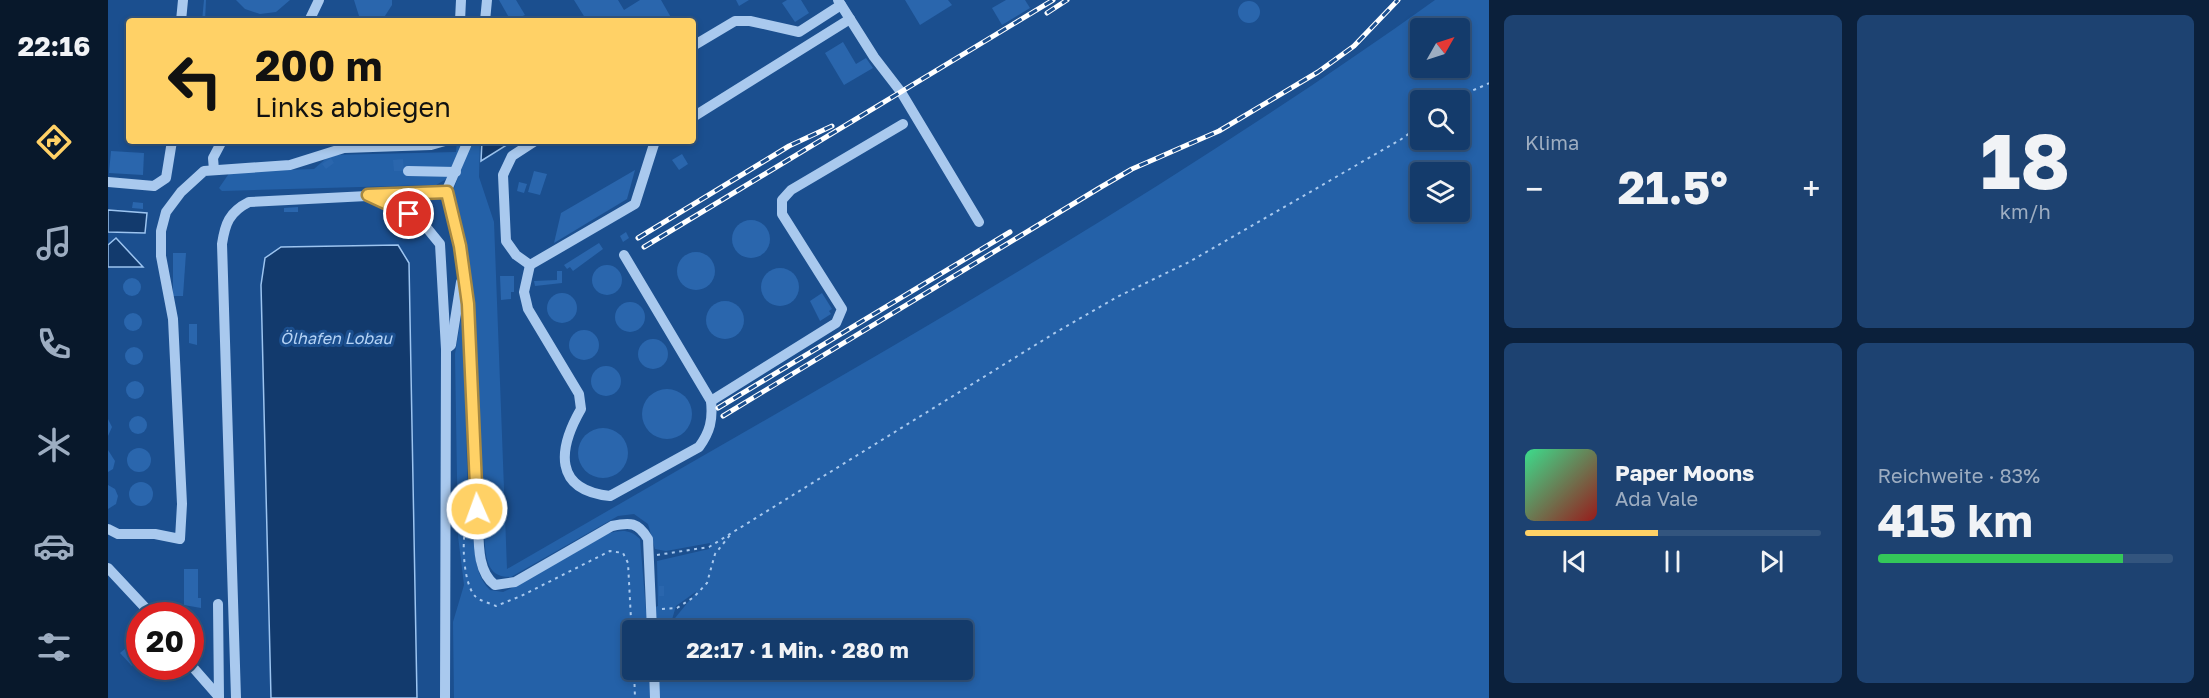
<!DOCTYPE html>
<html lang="de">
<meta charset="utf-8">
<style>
:root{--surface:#143b6b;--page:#1d4271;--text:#f1f3f6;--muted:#9dadc1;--line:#33557e;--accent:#ffd166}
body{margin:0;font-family:"Golos Text",sans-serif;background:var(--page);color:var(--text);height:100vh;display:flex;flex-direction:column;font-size:22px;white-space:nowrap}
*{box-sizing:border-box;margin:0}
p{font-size:20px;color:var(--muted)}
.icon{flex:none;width:33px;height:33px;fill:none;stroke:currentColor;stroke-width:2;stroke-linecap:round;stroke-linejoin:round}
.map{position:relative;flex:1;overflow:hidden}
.side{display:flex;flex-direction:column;gap:15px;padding:15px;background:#0b203b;width:720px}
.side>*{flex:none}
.guide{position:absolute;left:18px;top:18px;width:570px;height:126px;border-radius:6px;box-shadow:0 3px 9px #0003,0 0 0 2px var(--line);background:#ffd166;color:#111;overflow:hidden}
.needle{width:39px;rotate:51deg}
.tools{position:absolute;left:1302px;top:18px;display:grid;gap:12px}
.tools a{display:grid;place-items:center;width:60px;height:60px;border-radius:6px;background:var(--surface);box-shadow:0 3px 9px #0003,0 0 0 2px var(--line);font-size:30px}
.speed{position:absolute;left:18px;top:602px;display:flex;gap:12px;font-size:30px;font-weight:700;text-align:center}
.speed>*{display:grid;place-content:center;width:78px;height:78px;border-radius:50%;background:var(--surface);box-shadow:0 3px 9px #0003,0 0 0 2px var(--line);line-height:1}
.speed .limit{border:9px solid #d22;background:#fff;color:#111}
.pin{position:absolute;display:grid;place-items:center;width:51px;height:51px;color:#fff;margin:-26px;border:3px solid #fff;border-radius:50%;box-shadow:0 2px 6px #0007}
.me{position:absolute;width:66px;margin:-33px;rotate:358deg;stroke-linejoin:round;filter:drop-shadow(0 0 4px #0008)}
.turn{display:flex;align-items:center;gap:21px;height:126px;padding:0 30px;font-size:27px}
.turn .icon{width:78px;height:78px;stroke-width:2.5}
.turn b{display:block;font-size:42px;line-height:51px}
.big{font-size:45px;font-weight:700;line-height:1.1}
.side .card{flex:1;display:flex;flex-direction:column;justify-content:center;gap:9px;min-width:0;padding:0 21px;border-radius:9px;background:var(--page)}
.side .dial{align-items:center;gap:0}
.dial b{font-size:78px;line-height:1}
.song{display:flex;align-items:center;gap:18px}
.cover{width:72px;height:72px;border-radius:9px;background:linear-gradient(135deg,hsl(150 70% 55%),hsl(0 70% 35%))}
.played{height:6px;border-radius:3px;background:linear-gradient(90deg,var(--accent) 45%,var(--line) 45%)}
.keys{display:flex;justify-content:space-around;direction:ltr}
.heat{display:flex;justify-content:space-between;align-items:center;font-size:33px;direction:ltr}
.charge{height:9px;border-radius:4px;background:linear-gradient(90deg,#34c759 83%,var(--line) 0)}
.side .tiles{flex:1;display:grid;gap:15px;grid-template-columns:repeat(2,1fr)}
.trip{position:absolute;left:514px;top:620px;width:351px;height:60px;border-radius:6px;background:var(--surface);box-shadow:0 3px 9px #0003,0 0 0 2px var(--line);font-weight:700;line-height:60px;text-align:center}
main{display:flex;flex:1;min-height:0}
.dock{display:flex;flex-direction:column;width:108px;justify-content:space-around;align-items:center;background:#08182b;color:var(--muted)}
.dock .icon{width:42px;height:42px}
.dock .on{color:var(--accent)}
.dock b{font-size:27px;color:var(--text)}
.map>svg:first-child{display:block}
.green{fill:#2461a8;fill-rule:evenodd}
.water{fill:#123a6d;stroke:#9cc4f0;stroke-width:1.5}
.building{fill:#2a66ad}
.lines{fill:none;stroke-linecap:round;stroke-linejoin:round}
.path{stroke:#a9c9ee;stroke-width:2;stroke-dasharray:3 4.5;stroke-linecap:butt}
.minor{stroke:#a9c9ee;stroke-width:10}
.rail-casing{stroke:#fff;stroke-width:5}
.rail{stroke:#1b4f8f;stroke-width:3;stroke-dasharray:9;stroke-linecap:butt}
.route-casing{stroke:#a68842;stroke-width:15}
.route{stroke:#ffd166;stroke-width:10}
.labels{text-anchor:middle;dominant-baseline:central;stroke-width:6;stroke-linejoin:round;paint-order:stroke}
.water-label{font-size:16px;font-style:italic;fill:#b5d3f5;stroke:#1b4f8f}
</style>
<main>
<nav class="dock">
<b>22:16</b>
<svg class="icon on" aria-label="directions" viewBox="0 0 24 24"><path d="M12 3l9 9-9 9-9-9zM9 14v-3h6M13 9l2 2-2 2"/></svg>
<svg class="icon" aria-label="music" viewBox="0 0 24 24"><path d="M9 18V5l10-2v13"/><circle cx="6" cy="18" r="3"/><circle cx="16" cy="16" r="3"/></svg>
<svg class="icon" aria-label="phone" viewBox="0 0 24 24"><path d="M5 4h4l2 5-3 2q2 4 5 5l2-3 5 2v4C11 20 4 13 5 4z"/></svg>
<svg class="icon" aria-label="climate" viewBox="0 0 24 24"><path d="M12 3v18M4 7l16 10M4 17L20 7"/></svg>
<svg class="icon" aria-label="car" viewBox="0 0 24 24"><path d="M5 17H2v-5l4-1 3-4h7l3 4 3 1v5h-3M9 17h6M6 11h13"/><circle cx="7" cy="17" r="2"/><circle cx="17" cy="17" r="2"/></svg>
<svg class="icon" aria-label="filters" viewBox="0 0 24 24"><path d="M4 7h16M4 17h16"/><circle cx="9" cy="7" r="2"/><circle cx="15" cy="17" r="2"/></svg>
</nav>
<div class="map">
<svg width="1381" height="698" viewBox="0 0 1381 698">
<rect width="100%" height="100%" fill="#1b4f8f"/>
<g class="green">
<path d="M1327,0H1381V698H346L345,622L356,585L350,536L347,354L355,306L360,504C369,531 361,570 382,590L395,592L410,585L501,533C514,530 522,529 532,539L538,611L550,606L549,561L601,549L602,543L558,551L547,549L540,524L526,514L510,516L403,577C377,578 378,555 376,534L367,328L357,252L345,205L346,188L364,141H372L371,177L386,222L399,569C713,387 1032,211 1327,0ZM1312,28H1352V68H1312ZM1312,100H1352V140H1312ZM1312,172H1352V212H1312ZM589,591L563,623L568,606ZM525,630H855V669H525Z"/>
<polygon points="349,141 355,141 340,178 323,188 322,185 114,191 111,188 122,172 206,169 222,155 348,152"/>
</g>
<g class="water">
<polygon points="374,141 405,141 373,161"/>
<polygon points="0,210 39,213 37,233 0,232"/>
<polygon points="8,238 35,267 0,267 0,245"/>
<polygon points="290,245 301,263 309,698 163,698 153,285 157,258 173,247"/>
</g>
<g class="building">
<polygon points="96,0 98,0 97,21 94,21"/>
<polygon points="128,0 182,0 168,12 152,14 137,9"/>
<polygon points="246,0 284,0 284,5 275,19 260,21 251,16"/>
<polygon points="391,0 408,0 417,15 403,21"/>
<polygon points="466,0 510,0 516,10 532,0 553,0 565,21 479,21"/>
<polygon points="628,0 641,0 631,6"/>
<polygon points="679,0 693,0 701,13 687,22 674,3"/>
<polygon points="797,0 840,0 844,5 812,25"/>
<polygon points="898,0 917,0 922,8 894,25 884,8"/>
<circle cx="1141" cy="12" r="11"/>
<polygon points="735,42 748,64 758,58 765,68 736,85 717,53"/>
<polygon points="3,151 36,153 35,175 1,173"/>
<polygon points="574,154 580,164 571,170 564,160"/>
<polygon points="223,158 226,163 218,169 214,164"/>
<polygon points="295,159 296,171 286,171 285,160"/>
<polygon points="527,170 519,199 446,243 453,213"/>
<polygon points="426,171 439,174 432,195 420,192"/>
<polygon points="411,182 419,184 416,193 409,191"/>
<polygon points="25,202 35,203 35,209 24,208"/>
<polygon points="190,207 190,212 176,212 176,208"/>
<circle cx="643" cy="239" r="19"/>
<polygon points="518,232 521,238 515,242 512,236"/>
<polygon points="491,243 495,249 465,271 462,267 459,269 456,265"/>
<circle cx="588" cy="271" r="19"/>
<polygon points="65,253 78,253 75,296 65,296"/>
<circle cx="499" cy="280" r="15"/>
<circle cx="672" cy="287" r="19"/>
<polygon points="449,271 454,271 454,283 427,286 426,281 449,280"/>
<polygon points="392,276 406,276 406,292 403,292 403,299 393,300"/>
<circle cx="24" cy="287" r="9"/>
<polygon points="714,293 724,309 721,311 723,314 712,321 702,301"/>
<circle cx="454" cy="308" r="15"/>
<circle cx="617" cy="320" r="19"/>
<circle cx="522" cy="317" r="15"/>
<circle cx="25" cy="322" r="9"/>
<polygon points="81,324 89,324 89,345 81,343"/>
<circle cx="476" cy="345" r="15"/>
<circle cx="545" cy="354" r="15"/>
<circle cx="26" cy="356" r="9"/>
<circle cx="498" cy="381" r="15"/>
<circle cx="27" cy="390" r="9"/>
<circle cx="559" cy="414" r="25"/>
<circle cx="30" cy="425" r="9"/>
<polygon points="0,419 4,427 0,436"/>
<circle cx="495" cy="453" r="25"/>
<circle cx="31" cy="460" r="12"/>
<polygon points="0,450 7,461 5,469 0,472"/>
<circle cx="33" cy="494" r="12"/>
<polygon points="0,485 7,489 10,496 8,504 0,509"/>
<polygon points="76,569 90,569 90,598 93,598 93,608 76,605"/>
<rect x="551" y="586" width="5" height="10"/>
<polygon points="24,643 32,652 32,658 24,666 12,653"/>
</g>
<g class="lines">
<g class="path">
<path d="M1345,100C1349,96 1372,88 1381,83"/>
<path d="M359,522C353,538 355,583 367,596C371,601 382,603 388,606L413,596L502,551L515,553L520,563L525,657"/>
<polyline points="549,555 601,547 950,331 1009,297 1081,262 1292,140 1312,126"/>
<polyline points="554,609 569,608 586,597 599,583 607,554 622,535"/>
<polyline points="526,669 527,698"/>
</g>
<g class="minor">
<polyline points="730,0 766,57 793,92 871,222"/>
<polyline points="73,21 75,0"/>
<polyline points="201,21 211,0"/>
<polyline points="352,21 353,0"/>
<polyline points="377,21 379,0"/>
<polyline points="585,46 627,21 642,21 691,32 733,5"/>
<polyline points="585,117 742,19"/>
<polyline points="427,141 404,156 395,175 398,241 408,255 422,265 527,204 547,141"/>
<polyline points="106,170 105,158 114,141"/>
<polyline points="300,171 348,172"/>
<polyline points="0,182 46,186 58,178 64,141"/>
<path d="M338,192C347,229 356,265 360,303C368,374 364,446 370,518C371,539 368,571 387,585L407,582L504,526C522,522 530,522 540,539L544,630"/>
<polyline points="338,192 360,141"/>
<polyline points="265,197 314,222 332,244 338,349"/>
<path d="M422,265L416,292L420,309L471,394L473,409C450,449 445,490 502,496L591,447C602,432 605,420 603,401L516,255"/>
<polyline points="603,401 728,323 734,309 674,214 674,200 683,190 795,124"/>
<polyline points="0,529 10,534 47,534 72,539 74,504 65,319 53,256 53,231 58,212 73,192 96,171 182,165 236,148 323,145 337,141"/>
<polyline points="0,568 44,615"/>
<polyline points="110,604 111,698"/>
<polyline points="82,664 111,697"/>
<polyline points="546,669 547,698"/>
<path d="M128,698L114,244C117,224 121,212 141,202L338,192"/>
<polyline points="337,698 338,349 343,345 353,282"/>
</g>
<defs>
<g id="rail">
<polyline points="939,13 959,0"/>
<polyline points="530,238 681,146 724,126"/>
<polyline points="536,247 945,0"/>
<polyline points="610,408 902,232"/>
<polyline points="615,416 993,187 1024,169 1111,131 1210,72 1246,46 1290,0"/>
</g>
</defs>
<use href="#rail" class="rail-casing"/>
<use href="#rail" class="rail"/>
</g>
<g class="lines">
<defs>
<polyline id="route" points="301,214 260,195 339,192 352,246 360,304 369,509"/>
</defs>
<use href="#route" class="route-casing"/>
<use href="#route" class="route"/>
</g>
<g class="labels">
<g class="water-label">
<text x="228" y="338">Ölhafen Lobau</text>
</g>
</g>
</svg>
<div class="tools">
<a><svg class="needle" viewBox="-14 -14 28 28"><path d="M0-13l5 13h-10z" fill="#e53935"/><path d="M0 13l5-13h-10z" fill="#9dadc1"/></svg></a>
<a><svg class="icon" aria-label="search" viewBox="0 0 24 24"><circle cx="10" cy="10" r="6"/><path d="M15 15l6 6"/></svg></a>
<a><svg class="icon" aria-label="layers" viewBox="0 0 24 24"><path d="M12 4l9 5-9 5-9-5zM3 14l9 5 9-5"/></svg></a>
</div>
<div class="speed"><div class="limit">20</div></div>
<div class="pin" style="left:301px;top:214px;background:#d93025"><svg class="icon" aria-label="arrive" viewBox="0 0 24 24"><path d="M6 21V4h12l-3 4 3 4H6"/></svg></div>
<svg class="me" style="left:369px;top:509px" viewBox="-20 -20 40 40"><circle r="17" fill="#ffd166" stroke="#fff" stroke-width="3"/><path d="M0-11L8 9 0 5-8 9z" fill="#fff"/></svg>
<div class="trip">22:17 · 1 Min. · 280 m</div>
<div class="guide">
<div class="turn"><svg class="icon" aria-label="left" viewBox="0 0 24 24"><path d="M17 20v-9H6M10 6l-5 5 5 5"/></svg><div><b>200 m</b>Links abbiegen</div></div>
</div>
</div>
<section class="side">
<div class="tiles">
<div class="card"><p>Klima</p>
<div class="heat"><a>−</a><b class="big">21.5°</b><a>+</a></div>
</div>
<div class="card dial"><b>18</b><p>km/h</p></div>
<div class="card">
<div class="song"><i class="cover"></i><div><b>Paper Moons</b><p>Ada Vale</p></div></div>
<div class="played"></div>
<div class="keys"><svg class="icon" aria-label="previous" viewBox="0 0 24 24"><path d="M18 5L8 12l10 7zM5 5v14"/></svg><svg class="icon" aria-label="pause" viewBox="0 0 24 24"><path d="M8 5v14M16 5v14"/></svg><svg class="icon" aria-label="next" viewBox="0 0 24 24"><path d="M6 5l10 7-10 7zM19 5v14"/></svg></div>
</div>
<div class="card"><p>Reichweite · 83%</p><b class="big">415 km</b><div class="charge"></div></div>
</div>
</section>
</main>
